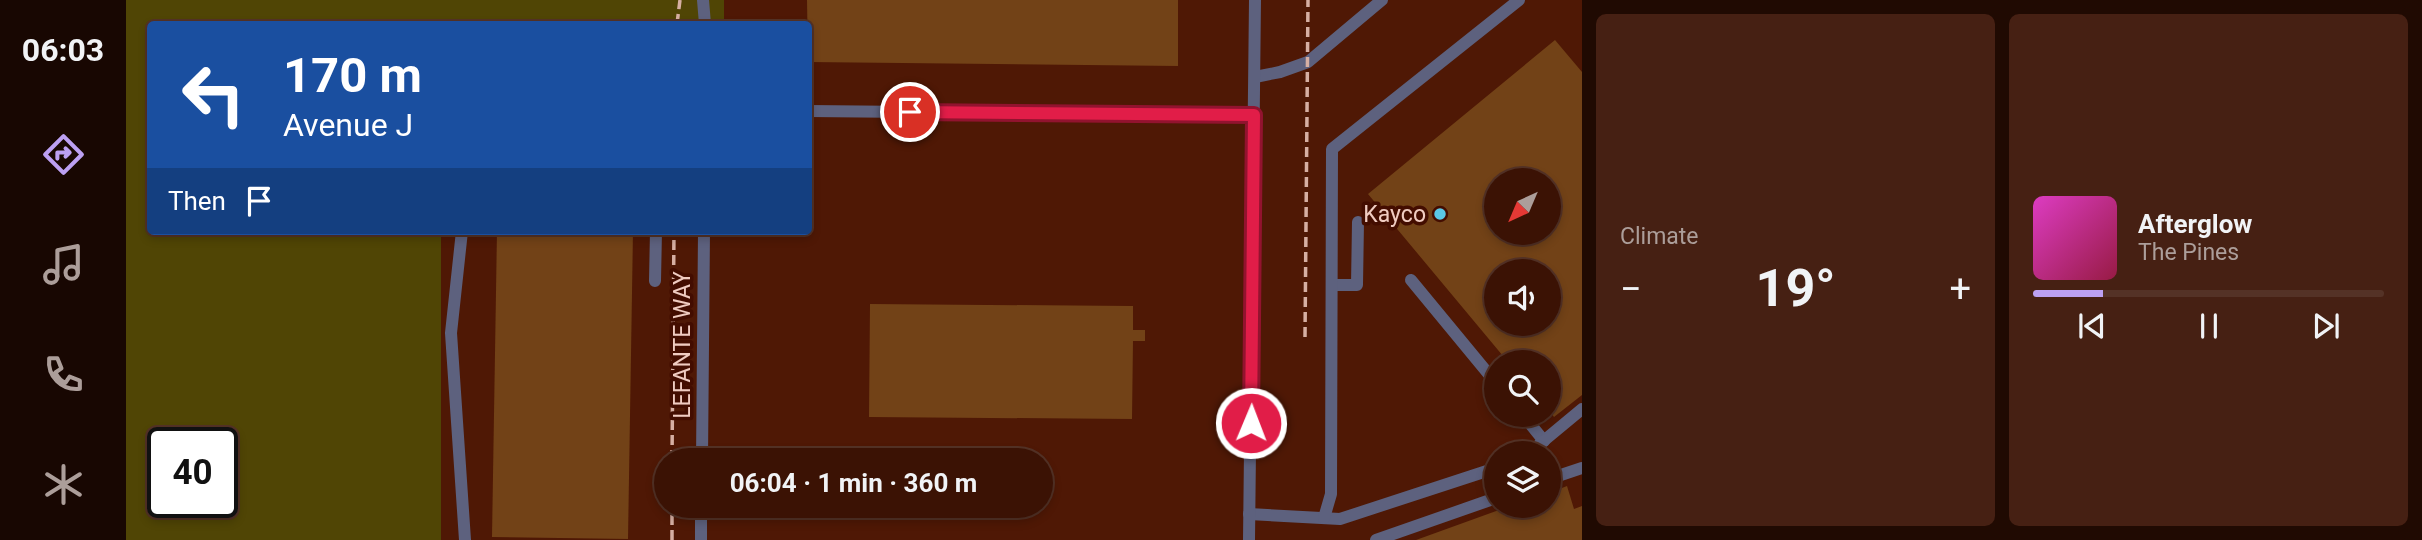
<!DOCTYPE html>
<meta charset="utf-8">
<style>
:root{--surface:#3b1204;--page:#462013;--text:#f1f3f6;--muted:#ac9e9a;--line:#543226;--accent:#bca0f2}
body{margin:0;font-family:Roboto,sans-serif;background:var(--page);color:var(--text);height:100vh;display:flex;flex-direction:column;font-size:26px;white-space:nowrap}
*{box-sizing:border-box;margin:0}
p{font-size:23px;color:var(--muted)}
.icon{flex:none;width:38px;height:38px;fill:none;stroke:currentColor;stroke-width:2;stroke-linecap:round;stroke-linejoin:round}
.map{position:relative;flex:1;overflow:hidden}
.drawer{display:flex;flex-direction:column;gap:14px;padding:14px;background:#200a02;width:840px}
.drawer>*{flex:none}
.guide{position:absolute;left:21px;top:21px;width:665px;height:214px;border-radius:7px;box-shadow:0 4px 10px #0003,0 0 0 2px var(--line);background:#1a4fa0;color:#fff;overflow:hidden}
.needle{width:46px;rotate:224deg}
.buttons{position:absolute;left:1358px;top:168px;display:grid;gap:14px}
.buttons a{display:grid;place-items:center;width:77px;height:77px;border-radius:50%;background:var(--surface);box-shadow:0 4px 10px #0003,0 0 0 2px var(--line);font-size:35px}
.speed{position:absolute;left:21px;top:427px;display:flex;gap:14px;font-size:35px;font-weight:700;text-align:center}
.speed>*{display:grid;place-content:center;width:91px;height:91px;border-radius:50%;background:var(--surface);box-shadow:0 4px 10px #0003,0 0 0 2px var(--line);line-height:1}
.speed .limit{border:4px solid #111;border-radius:10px;background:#fff;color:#111}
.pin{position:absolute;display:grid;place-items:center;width:60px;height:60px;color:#fff;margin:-30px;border:4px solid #fff;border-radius:50%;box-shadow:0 2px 7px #0007}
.me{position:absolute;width:77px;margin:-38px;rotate:1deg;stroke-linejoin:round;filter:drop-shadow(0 0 5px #0008)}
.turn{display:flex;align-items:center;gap:24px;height:147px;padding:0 21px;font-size:32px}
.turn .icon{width:91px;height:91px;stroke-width:2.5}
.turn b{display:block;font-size:49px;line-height:60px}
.then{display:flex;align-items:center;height:66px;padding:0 21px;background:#0003;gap:14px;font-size:26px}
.big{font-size:52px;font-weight:700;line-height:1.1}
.drawer .card{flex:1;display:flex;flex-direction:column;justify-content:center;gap:10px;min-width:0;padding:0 24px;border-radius:10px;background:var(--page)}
.song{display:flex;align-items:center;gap:21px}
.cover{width:84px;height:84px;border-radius:10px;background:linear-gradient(135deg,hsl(310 70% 55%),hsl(340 70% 35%))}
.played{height:7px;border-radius:4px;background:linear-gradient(90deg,var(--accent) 20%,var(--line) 20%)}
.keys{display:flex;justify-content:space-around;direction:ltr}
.heat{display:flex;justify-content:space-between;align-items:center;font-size:38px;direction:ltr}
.drawer .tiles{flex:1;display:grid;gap:14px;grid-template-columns:repeat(2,1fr)}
.trip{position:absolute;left:528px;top:448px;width:399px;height:70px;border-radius:35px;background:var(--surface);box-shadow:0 4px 10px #0003,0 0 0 2px var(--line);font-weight:700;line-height:70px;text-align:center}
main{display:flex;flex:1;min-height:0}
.dock{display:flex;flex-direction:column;width:126px;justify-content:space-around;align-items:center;background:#180702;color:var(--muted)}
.dock .icon{width:49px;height:49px}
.dock .current{color:var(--accent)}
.dock b{font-size:32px;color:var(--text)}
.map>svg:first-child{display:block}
.green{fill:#504505;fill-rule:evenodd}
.building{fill:#724217;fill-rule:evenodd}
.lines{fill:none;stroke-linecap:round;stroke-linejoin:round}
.minor{stroke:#5d617e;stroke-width:12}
.rail{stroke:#d6afa3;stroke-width:3.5;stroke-dasharray:10 5;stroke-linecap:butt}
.route-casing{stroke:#92132f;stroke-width:18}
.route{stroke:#e11d48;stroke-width:12}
.poi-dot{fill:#5ac8e6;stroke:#430d00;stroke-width:2.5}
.labels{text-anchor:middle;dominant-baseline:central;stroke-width:7;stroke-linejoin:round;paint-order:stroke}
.poi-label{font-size:23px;fill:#f0ccc1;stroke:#430d00;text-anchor:end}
.street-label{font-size:23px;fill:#f0ccc1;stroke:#430d00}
</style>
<main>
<nav class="dock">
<b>06:03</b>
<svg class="icon current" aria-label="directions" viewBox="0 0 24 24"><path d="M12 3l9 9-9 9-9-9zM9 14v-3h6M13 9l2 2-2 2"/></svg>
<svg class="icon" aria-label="music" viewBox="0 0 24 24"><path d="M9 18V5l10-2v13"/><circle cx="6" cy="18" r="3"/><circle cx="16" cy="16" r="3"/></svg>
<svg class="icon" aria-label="phone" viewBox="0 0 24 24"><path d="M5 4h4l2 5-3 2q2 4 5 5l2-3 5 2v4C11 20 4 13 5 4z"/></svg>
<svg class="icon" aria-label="climate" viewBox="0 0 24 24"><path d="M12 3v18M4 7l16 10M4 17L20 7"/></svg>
</nav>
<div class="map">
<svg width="1456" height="540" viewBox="0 0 1456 540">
<rect width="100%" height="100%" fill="#4f1805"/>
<path class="green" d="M0,0H598V24H24V231H315V540H0ZM37,443H96V502H37Z"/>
<g class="building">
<polygon points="681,0 1052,0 1052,66 682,62"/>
<path d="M1429,40L1456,72V395L1428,417L1423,411V362H1382L1242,194ZM1370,180H1423V233H1370ZM1370,271H1423V324H1370Z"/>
<polygon points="371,231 507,231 502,539 366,537"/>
<polygon points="744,304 1007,306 1007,330 1019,330 1019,341 1007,341 1006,419 743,417"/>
<polygon points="1441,486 1448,509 1456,506 1456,540 1290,540 1384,506 1423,506 1423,493"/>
</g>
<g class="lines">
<g class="minor">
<polyline points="577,0 579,24"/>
<polyline points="1129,77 1154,72 1182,62 1256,0"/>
<polyline points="682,111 1128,115"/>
<polyline points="336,231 325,333 339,540"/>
<polyline points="1285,280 1370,383"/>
<polyline points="529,281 530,231"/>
<polyline points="1206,285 1231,285 1232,222"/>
<polyline points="1397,415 1418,441"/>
<polyline points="1403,453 1456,409"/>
<polyline points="576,460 578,231"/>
<polyline points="1423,479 1456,468"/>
<polyline points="1123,514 1214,519 1370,468"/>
<polyline points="1198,518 1205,494 1206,149 1393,0"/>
<polyline points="575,540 575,506"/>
<polyline points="1123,540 1129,0"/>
<polyline points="1250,540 1370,498"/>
</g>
<g class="rail">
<polyline points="551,24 554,0"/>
<polyline points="1179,337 1182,0"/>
<polyline points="546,460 548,231"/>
<polyline points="546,540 546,506"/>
</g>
</g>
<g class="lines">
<defs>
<polyline id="route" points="784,112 1128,115 1125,423"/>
</defs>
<use href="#route" class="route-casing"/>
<use href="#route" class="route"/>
</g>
<circle class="poi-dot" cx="1314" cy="214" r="7"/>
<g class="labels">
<g class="poi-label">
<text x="1300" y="214">Kayco</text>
</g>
<g class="street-label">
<text transform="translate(556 345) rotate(-90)">LEFANTE WAY</text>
</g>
</g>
</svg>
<div class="buttons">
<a><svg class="needle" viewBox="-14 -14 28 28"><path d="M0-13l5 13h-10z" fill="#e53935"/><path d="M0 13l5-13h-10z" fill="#ac9e9a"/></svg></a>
<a><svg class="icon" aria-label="sound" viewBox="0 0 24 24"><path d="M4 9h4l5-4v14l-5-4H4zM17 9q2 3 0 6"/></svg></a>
<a><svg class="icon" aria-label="search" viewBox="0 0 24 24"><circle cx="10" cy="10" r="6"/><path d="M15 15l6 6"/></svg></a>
<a><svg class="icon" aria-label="layers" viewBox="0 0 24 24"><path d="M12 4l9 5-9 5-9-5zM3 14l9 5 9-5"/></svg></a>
</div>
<div class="speed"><div class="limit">40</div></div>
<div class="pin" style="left:784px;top:112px;background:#d93025"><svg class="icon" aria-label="arrive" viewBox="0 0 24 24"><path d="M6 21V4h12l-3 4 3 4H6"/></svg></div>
<svg class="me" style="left:1125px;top:423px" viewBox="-20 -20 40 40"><circle r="17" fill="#e11d48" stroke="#fff" stroke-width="3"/><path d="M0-11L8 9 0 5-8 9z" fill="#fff"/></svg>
<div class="trip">06:04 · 1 min · 360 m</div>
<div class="guide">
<div class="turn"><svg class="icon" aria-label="left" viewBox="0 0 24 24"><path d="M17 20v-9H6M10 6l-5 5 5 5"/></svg><div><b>170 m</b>Avenue J</div></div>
<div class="then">Then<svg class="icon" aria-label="arrive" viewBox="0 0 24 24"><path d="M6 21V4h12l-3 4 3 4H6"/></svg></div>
</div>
</div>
<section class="drawer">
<div class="tiles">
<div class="card"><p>Climate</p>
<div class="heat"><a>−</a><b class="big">19°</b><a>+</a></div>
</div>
<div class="card">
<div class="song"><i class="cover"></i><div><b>Afterglow</b><p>The Pines</p></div></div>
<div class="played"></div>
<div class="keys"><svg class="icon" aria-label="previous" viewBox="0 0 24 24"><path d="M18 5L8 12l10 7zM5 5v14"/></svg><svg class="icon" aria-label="pause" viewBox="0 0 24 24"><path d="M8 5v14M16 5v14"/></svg><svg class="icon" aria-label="next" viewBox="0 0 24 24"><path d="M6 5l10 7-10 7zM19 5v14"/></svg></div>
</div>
</div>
</section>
</main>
